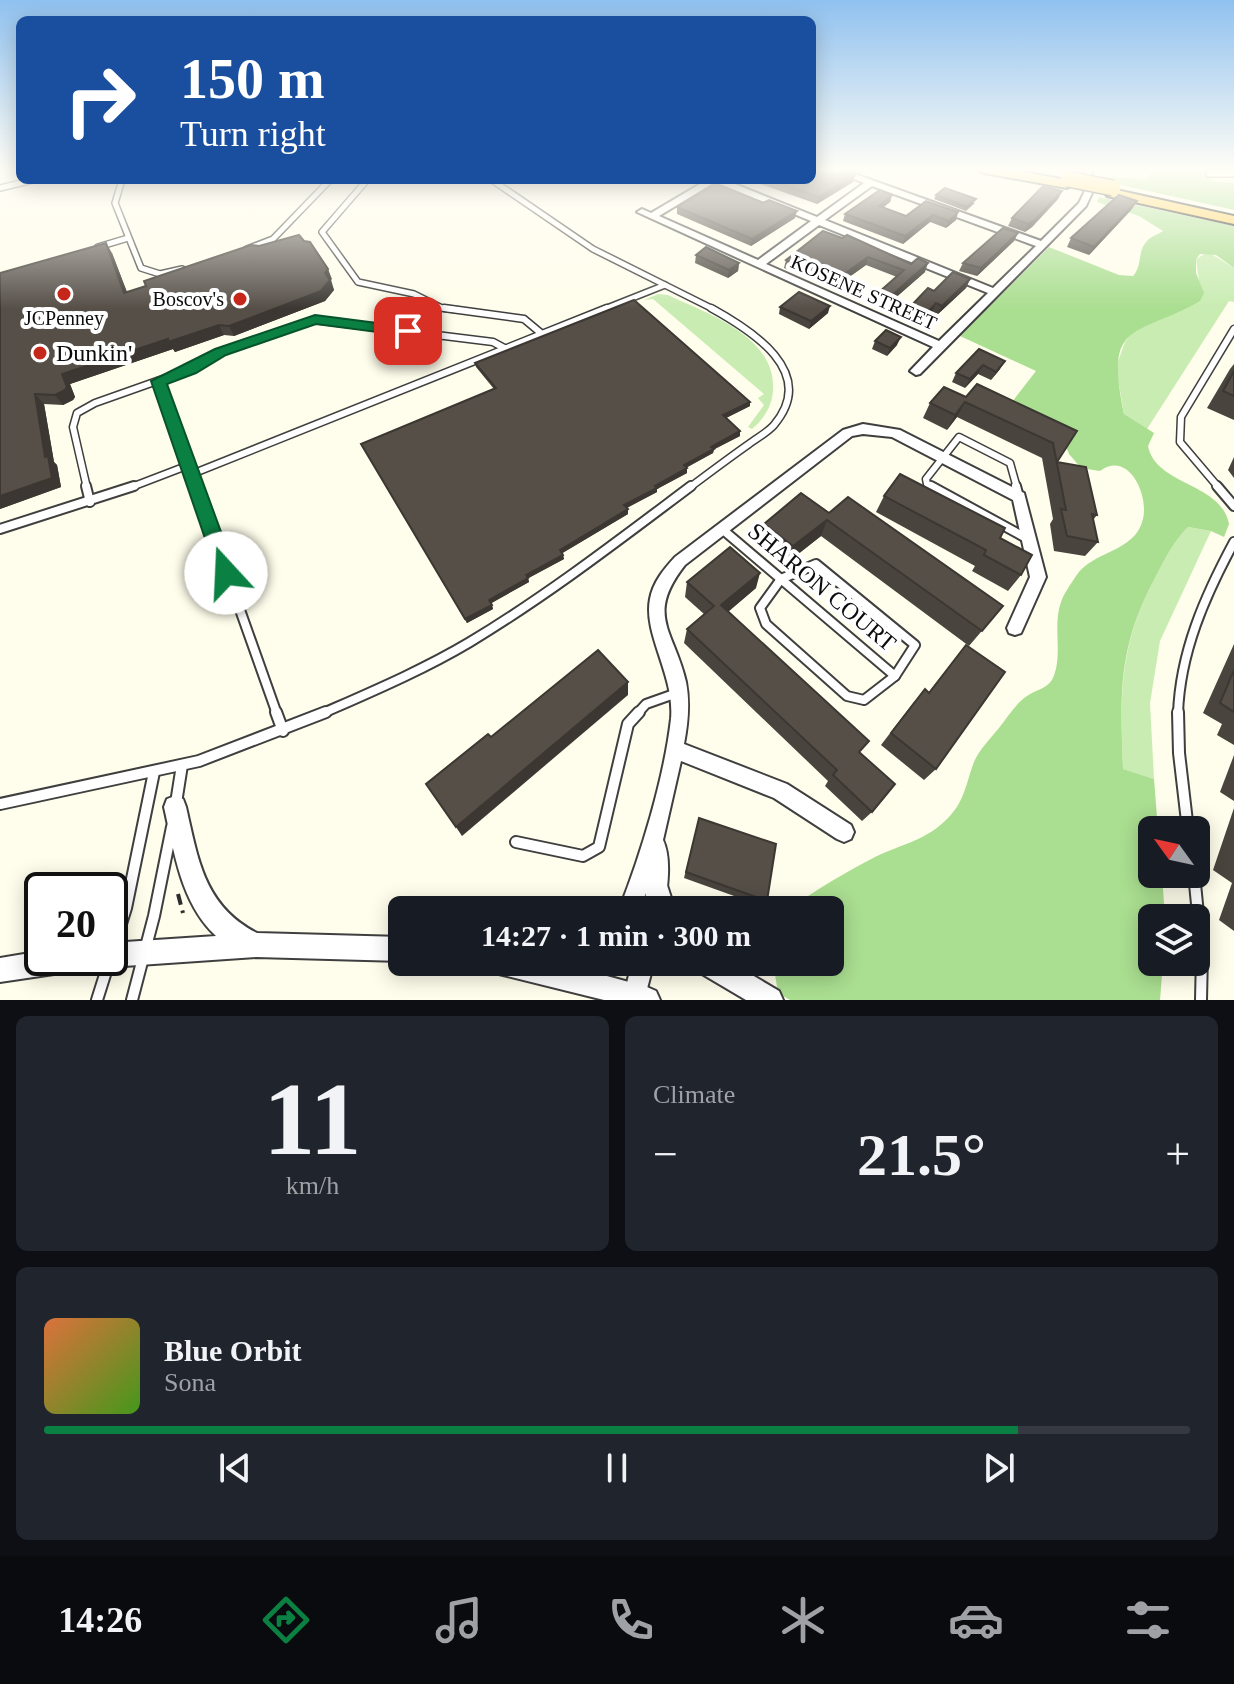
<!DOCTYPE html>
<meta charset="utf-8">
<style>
:root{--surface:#171b24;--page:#20242c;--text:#f1f3f6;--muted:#9ea1a6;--line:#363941;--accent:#0b8043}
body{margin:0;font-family:Georgia,serif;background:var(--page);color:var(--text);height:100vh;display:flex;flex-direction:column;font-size:30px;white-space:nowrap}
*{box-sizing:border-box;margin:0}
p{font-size:26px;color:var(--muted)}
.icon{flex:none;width:44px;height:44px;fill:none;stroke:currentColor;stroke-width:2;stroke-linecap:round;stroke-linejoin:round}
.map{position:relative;height:1000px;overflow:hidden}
.drawer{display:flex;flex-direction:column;gap:16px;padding:16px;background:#0d0f14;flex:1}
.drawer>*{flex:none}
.guide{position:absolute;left:16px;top:16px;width:800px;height:168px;border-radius:12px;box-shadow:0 4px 20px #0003;background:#1a4fa0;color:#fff;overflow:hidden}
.needle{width:52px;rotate:303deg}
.controls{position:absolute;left:1138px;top:816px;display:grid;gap:16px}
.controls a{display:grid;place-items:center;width:72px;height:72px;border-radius:12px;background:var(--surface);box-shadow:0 4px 20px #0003;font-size:40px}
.speed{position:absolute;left:24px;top:872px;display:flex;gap:16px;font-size:40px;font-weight:700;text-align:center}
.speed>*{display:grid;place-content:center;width:104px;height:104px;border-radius:50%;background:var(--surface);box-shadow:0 4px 20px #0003;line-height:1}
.speed .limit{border:4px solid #111;border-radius:12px;background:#fff;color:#111}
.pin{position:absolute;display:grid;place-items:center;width:68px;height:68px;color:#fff;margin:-34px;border-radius:16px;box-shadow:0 4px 12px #0006}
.me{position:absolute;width:88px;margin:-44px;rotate:340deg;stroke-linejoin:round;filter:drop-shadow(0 0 6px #0008)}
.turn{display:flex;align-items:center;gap:28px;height:168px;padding:0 32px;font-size:36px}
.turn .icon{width:104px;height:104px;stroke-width:2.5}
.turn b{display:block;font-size:56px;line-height:68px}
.big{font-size:60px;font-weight:600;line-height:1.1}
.drawer .tile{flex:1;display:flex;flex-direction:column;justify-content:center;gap:12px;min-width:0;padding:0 28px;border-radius:12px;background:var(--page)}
.drawer .dial{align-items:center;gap:0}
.dial b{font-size:104px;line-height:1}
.song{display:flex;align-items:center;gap:24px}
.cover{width:96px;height:96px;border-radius:12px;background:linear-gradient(135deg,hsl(20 70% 55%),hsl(100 70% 35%))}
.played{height:8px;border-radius:4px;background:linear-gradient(90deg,var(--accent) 85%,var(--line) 85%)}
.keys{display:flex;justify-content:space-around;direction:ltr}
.heat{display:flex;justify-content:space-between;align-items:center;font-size:44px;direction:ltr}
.drawer .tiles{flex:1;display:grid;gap:16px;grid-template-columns:1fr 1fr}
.tile:last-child{grid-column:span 2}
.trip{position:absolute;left:388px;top:896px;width:456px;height:80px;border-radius:12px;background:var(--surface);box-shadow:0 4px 20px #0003;font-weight:600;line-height:80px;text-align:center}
.tab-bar{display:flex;height:128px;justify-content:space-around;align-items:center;background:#090b0e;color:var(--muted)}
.tab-bar .icon{width:56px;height:56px}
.tab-bar .selected{color:var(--accent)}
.tab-bar b{font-size:36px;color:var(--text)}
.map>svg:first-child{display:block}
.green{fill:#c9ecb2}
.forest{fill:#aade90}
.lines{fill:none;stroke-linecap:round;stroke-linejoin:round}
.service-far3-casing{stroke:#3f3f3f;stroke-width:8}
.service-far2-casing{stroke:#3f3f3f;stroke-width:9}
.service-far1-casing{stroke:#3f3f3f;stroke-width:12}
.service-casing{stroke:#3f3f3f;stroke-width:14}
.minor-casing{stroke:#3f3f3f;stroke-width:4}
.tertiary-casing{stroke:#3f3f3f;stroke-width:4}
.trunk-casing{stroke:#1d1d1d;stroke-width:4}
.path{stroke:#2e2e2e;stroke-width:4;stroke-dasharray:11 6;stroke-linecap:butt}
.service-far3{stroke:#fff;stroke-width:5}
.service-far2{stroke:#fff;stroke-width:6}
.service-far1{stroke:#fff;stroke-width:8}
.service{stroke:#fff;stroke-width:10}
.minor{fill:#fff;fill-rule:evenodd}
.tertiary{fill:#fff;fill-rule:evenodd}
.trunk{fill:#ffce52;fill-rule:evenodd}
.trunk-bridge-casing{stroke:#1d1d1d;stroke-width:18;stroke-linecap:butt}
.trunk-bridge{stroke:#ffce52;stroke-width:15}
.wall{fill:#49443e}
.shaded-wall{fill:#3c3732}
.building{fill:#554f48;stroke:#3c3732;stroke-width:2}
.route{fill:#0b8043;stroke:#07532c;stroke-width:2}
.poi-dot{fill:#c5271b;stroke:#fff;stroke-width:3}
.labels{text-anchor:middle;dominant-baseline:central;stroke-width:8;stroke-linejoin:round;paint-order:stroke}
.far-street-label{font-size:20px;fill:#0c0c0c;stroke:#fff}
.far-poi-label{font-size:20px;fill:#0c0c0c;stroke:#fff;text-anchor:end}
.poi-label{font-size:24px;fill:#0c0c0c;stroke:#fff;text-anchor:start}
.street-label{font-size:24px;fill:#0c0c0c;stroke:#fff}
</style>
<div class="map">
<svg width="1234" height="1000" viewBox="0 0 1234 1000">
<rect width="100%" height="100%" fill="#fffdeb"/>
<g class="green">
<polygon points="1208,252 1234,268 1234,302 1229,301 1147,429 1124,414 1116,367 1125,342 1133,331 1158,319 1199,282 1196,259"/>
<path d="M658,294L668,295C706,313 772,335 773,385C774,403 765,418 752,429L748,427L764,405L758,398L764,394L653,299L644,300Z"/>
<path d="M1188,527L1211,531L1160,641L1150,703L1154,779L1123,769C1120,695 1119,645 1155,578C1165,559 1173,542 1188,527Z"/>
</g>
<g class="forest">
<polygon points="1151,169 1198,169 1214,182 1234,183 1234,210 1108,182 1110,177 1147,179"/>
<path d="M1099,197L1234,226V268L1216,255L1200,254L1196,259V273L1204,293L1200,301C1135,338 1104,319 1124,414L1154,433L1148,446C1156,486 1221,482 1229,524L1224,537L1211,531L1188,527C1173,542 1165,559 1155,578C1118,647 1120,693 1123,769L1154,779L1158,830H1152V874H1162L1165,918H1152V962H1163L1160,1000H790L778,993L773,962H830V910H790L792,907C819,888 846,872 875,857C904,843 926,841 949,817C965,800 966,783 974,762C979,750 991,738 999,728C1007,718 1016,703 1027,696C1035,690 1046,689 1052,680C1064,656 1052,627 1061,602C1064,593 1071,584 1076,576C1093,550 1135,553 1143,519C1149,494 1128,450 1100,471L1081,468L1069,454L1063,439L1012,402L1036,371L960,336L1049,247L1119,275L1133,276C1143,265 1137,251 1147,241C1151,236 1159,234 1163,231L1139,216L1097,202Z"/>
</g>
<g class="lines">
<defs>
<g id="service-far3">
<polyline points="1209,174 1234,174"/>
<polyline points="122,180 115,203 141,268 160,274 182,269"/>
<polyline points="367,180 322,232 358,282 414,294 442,308 459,310"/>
<polyline points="492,180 593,249 715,310"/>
<polyline points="0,188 33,180"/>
<polyline points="98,247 128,238"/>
<polyline points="247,249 273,239 330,180"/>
<polyline points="602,310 665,285"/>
</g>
<g id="service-far2">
<polyline points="444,308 524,319 542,334"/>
<polyline points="158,381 196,488"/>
<polyline points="192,474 607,308"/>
<polyline points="87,488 73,427 77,413 95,403 191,369 220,352 315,320 493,342 506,349"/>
<polyline points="129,488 189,465"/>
<path d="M689,488C709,473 729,458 749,444C757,438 768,432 774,425C819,372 751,330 711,308"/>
<polyline points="935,488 927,484 926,479 959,437 1010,463 1017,488"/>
<polyline points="1219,488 1180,442 1181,417 1234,329"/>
</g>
<g id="service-far1">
<polyline points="86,486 90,502"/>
<polyline points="196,486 277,714"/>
<polyline points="931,486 1028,539"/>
<polyline points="1016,486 1019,497"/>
<polyline points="1217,486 1234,506"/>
<polyline points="0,529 134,486"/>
<polyline points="722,529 895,676"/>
<polygon points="816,564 915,645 895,676 864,700 847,696 766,624 760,608 781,579"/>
<path d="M321,714C371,692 423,670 470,642C548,595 619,540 691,486"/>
<polyline points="637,714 646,704 677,693"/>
<path d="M1178,714C1180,652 1205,596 1234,542"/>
</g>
<g id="service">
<polyline points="276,712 283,731"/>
<polyline points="1178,712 1179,753 1188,830"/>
<polyline points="176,803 182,765"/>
<polyline points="0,804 199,761 326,712"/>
<polyline points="516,842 583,856 599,847 628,724 639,712"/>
<polyline points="1194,874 1202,954 1201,1000"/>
<polyline points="97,1000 126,908 154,772"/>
<polyline points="132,1000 154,916 172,827"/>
</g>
<g id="minor">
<path d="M829,169H841L1041,241L1079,203L1084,193V169H1092V193L1086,206L920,374L916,375L910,371L933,347L637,212L642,209L651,213L707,180H725L817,217L864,183ZM715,182L811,221L758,260L659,216ZM872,186L1036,246L993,288L825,220ZM819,225L988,293L939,341L766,264Z"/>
<path d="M863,424L900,430L1024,493L1046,577L1021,633L1015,635L1009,633L1007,628L1030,577L1013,500L892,437L863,434L852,436L685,565C645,616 674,630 686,682C690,703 688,723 684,744L787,784L851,825L854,832L851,839L844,842L837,839L774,798L681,761L663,840C672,859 667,889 664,910H644L646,893L639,910H619C641,854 664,779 671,719C675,675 643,635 650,599C653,582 664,569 675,557L843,430Z"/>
<polygon points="578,962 609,962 606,970 572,989 564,986 561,978 564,970"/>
<polygon points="632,962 654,962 644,1000 626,1000 624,996"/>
</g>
<g id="tertiary">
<path d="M175,796L183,799L186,807C198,859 204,906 257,933L402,937V961L256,957L110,967L101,964L99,958H110V943L216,936C181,904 174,851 164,807L167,799Z"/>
<polygon points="657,875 665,879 675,910 651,910 645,887 649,879"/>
<polygon points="42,951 42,958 93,958 90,967 81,970 0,982 0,958"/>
<polygon points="487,962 556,962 647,987 656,991 660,1000 604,1000 499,974 490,971"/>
<polygon points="694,962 730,962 779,991 783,1000 746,1000 697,971"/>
</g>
<g id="trunk">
<polygon points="977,169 1007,169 1067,180 1074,184 1067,188 984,173"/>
<polygon points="1112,189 1234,216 1234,224 1107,196 1105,193"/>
</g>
</defs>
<use href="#service-far3" class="service-far3-casing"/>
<use href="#service-far2" class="service-far2-casing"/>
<use href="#service-far1" class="service-far1-casing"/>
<use href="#service" class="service-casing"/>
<use href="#minor" class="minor-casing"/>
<use href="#tertiary" class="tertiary-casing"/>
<use href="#trunk" class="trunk-casing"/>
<polyline class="path" points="178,894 183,913"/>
<use href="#service-far3" class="service-far3"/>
<use href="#service-far2" class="service-far2"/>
<use href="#service-far1" class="service-far1"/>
<use href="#service" class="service"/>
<use href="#minor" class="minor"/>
<use href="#tertiary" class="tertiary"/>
<use href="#trunk" class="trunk"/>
<defs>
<polyline id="trunk-bridge" points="1068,179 1113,188"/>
</defs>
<use href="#trunk-bridge" class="trunk-bridge-casing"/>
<use href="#trunk-bridge" class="trunk-bridge"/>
</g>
<g class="wall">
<polygon points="847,169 866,169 862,173"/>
<polygon points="855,175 853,182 817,204 749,180 812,180"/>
<polygon points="1062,191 1058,199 1032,227 1025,232 1008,226 1012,218"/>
<polygon points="892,195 890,202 883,207 906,216 958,212 956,220 946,228 930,222 903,244 843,221 845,214"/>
<polygon points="936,195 975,203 966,211 934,199"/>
<polygon points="677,207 795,218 751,246 677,214"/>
<polygon points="1132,209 1089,255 1067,247 1071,238"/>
<polygon points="823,231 925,272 886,306 875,301 878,293 897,277 866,265 838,285 808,272 803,276 784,268 786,260"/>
<polygon points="1018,233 1014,241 977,276 959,271 963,263"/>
<polygon points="304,241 328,269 332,279 330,281 334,290 325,301 234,336 224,335 175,352 173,349 70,384 75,397 73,400 63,405 44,404 54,462 57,465 61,487 0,509 0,273 112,253 127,292 259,246"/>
<polygon points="696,255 739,263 738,271 728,278 695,263"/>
<polygon points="970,279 966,288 938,314 932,312 923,322 907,315 910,307 934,291"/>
<polygon points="780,307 828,313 809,329 779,314"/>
<polygon points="875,341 897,345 887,356 872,349"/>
<polygon points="979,349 1000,369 991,380 978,374 965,388 952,382 956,373"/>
<polygon points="475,363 750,406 726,418 740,431 740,436 714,449 713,453 686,468 687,473 657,489 657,492 627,508 628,514 562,553 564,559 528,578 529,582 491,603 493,609 467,623 361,444 494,389 476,367"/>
<polygon points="1234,364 1234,420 1207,408 1230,369"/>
<polygon points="966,397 1077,431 1057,462 1097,515 1093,520 1098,542 1085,556 1054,551 1050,524 1053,519 1042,458 957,417 947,430 923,418 930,403"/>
<polygon points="1234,457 1234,478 1228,470"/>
<polygon points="884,496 1000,538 1021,575 1008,591 972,571 975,566 876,512"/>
<polygon points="829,513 1003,606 969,646 821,536 788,562 759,540 764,524"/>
<polygon points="687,582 756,588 728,612 860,753 872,812 862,821 825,786 828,781 684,643 687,629 704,614 685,597"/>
<polygon points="1234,644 1234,745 1217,735 1222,724 1203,713"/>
<polygon points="966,645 936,769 924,780 881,745 914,702 929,692"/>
<polygon points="1234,755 1234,801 1220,792"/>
<polygon points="1234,808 1234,931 1219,920 1232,883 1213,870"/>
<polygon points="699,818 767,901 762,906 684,878"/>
</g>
<g class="shaded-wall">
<polygon points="855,175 853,182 817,204 819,197"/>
<polygon points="1062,191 1058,199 1032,227 1025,232 1028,224"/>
<polygon points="892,195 890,202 877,213 879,206"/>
<polygon points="1137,201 1132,209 1089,255 1094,247"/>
<polygon points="797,211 795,218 751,246 752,239"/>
<polygon points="958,212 956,220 946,228 949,221"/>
<polygon points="933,215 930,222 903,244 905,236"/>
<polygon points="1018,233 1014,241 977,276 981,268"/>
<polygon points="106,243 112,253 131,303 124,293"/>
<polygon points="868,257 866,265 838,285 840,277"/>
<polygon points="739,263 738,271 728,278 729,270"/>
<polygon points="928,263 925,272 886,306 889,298"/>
<polygon points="810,264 808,272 803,276 805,268"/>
<polygon points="328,269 334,290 325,301 234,336 229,326 325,273"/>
<polygon points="970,279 966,288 938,314 942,306"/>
<polygon points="936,303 932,312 923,322 926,314"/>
<polygon points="830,306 828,313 809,329 811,321"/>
<polygon points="219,325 224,335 175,352 173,349 70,384 75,397 73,400 63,405 55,395 62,374 168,339"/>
<polygon points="901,337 897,345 887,356 890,348"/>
<polygon points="1005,361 1000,369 991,380 996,372"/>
<polygon points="983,365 978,374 965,388 970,379"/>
<polygon points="35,394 44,404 54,462 57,465 61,487 0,509 0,496 45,457"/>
<polygon points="750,402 750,406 722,420 723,415"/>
<polygon points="965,402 957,417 947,430 955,415"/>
<polygon points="740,431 740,436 711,451 711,447"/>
<polygon points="714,449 713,453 683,469 684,465"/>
<polygon points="687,468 687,473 657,489 657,492 624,509 624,505 655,486"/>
<polygon points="628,509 628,514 561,554 560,550"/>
<polygon points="827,520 821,536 788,562 793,546"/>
<polygon points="563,555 564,559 527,579 526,575"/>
<polygon points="760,573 756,588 718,620 721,605"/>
<polygon points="528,578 529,582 490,604 489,600"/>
<polygon points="492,605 493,609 467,623 465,619"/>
<polygon points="628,682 628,695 462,836 456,827"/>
</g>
<g class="building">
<polygon points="812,169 839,169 855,175 819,197 770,180 812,180"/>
<polygon points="716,184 763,203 769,200 797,211 752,239 677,207"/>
<polygon points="1043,186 1062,191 1036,219 1028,224 1012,218"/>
<polygon points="945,188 976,199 967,207 936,195"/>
<polygon points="880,190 892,195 879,206 906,216 926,201 958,212 949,221 933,215 905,236 845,214"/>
<polygon points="1119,195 1137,201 1094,247 1071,238"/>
<polygon points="1003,228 1018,233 981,268 963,263"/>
<polygon points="823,231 842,238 847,235 911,264 918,258 928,263 889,298 878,293 904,270 868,257 840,277 810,264 805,268 786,260"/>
<polygon points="299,235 304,241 310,242 328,269 325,273 330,280 321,291 229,326 219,325 168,342 168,339 62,374 67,387 65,390 55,395 35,394 45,457 48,456 52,478 0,496 0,273 106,243 124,293 146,286 144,281 251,245 259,246"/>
<polygon points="706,247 739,263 729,270 696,255"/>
<polygon points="953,272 970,279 942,306 936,303 926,314 910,307 928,288 934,291"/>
<polygon points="799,292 830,306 811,321 780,307"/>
<polygon points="634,300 750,402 723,415 740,431 711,447 714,449 684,465 687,468 655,486 657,488 624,505 628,509 560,550 563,555 526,575 528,578 489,600 492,605 465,619 361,444 496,388 475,363"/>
<polygon points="886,330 901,337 890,348 875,341"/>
<polygon points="979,349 1005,361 996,372 983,365 970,379 956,373"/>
<polygon points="1234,371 1234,396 1223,391"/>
<polygon points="977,384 1077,431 1057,462 1086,467 1097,515 1092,514 1098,542 1067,536 1061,509 1066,510 1053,443 965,402 955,415 930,403 944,387 966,397"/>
<polygon points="900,474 1005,528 1000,538 1032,555 1021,575 984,555 986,550 884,496"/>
<polygon points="801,493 829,513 848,497 1003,606 982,631 827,520 793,546 764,524"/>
<polygon points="730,547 760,573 721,605 869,741 859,752 895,784 872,812 833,775 837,770 687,629 714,606 687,582"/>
<polygon points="966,645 1005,672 936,769 891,733 925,689 929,693"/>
<polygon points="598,650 628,682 456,827 426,784 488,734 491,737"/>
<polygon points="1234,670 1234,712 1220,703"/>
<polygon points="699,818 776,844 767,901 686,872"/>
</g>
<linearGradient id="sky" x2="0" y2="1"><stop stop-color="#90c1ef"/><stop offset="0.55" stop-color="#fffef6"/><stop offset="1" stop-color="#fffef6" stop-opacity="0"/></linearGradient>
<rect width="1234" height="309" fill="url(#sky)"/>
<polygon class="route" points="315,315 408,327 415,331 408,336 316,324 226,355 196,373 167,384 236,573 233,579 226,581 219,579 151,381 215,349"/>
<g class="poi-dot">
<circle cx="64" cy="294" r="8"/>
<circle cx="240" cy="299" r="8"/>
<circle cx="40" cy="353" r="8"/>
</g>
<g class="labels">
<g class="far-street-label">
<text transform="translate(864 292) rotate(24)">KOSENE STREET</text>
</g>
<g class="far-poi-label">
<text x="224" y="299">Boscov's</text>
<text x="64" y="318" text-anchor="middle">JCPenney</text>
</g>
<g class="poi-label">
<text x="56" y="353">Dunkin'</text>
</g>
<g class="street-label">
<text transform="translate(822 587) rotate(40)">SHARON COURT</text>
</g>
</g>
</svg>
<div class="controls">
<a><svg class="needle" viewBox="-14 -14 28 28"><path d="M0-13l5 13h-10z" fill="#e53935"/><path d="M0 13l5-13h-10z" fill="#9ea1a6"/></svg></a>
<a><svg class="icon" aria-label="layers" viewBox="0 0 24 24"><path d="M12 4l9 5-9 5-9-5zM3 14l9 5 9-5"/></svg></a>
</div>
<div class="speed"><div class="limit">20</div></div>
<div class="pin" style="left:408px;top:331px;background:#d93025"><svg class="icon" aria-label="arrive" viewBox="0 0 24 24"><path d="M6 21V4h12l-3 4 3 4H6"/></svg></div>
<svg class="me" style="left:226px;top:573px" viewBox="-20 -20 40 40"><circle r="19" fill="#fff"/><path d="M0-13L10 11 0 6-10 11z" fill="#0b8043"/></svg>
<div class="trip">14:27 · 1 min · 300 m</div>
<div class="guide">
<div class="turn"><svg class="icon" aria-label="right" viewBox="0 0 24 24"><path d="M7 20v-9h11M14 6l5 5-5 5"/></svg><div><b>150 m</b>Turn right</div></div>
</div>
</div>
<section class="drawer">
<div class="tiles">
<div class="tile dial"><b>11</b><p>km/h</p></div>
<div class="tile"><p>Climate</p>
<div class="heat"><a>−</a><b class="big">21.5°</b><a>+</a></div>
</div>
<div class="tile">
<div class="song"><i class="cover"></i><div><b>Blue Orbit</b><p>Sona</p></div></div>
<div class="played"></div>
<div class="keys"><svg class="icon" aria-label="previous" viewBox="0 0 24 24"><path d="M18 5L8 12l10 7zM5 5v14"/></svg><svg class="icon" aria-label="pause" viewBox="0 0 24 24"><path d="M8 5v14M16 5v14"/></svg><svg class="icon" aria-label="next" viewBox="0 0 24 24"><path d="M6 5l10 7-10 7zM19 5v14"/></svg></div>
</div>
</div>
</section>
<nav class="tab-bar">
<b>14:26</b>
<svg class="icon selected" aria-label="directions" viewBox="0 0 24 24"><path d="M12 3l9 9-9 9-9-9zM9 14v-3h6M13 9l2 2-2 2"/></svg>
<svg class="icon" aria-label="music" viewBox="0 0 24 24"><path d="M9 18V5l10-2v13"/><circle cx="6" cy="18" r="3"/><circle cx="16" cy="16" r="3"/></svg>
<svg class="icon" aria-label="phone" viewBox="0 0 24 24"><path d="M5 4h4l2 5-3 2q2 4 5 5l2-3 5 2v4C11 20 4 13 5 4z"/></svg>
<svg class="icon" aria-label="climate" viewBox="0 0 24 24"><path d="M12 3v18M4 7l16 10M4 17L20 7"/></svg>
<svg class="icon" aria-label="car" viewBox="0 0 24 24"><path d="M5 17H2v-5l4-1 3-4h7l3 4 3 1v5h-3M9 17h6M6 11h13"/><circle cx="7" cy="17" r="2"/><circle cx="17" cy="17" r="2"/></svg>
<svg class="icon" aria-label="filters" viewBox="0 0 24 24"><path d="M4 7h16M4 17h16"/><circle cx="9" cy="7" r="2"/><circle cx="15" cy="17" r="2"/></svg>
</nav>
